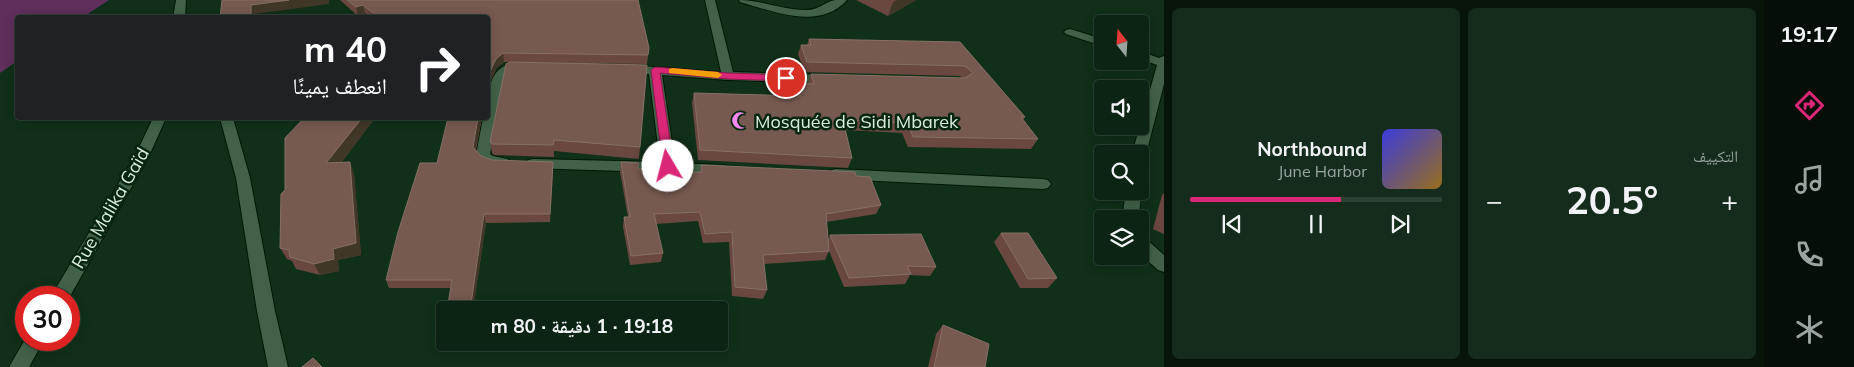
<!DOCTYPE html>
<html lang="ar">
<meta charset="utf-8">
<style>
:root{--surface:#0c2413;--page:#152c1c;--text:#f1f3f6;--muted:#9aa4a0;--line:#2c4133;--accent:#db2777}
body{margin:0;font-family:Mulish,"Noto Naskh Arabic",sans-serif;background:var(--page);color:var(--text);direction:rtl;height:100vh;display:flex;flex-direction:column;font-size:19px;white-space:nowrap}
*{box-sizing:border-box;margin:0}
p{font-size:16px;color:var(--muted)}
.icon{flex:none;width:28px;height:28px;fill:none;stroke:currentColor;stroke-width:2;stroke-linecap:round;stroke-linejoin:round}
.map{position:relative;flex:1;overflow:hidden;direction:ltr}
.side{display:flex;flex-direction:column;gap:8px;padding:8px;background:#07140a;width:600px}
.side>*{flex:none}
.hud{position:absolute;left:15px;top:15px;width:475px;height:105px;border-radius:5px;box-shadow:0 2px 12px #0003,0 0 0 1px var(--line);direction:rtl;background:#202124;color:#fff;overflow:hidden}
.needle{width:32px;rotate:343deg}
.fabs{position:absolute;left:1094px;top:15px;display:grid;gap:10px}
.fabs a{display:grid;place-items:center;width:55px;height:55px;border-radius:5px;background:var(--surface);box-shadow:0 2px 12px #0003,0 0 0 1px var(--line);font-size:25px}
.speed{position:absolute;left:15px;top:286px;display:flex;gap:10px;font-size:25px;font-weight:700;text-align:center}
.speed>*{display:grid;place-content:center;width:65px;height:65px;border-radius:50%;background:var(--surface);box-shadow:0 2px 12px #0003,0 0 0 1px var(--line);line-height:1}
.speed .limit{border:8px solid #d22;background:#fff;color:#111}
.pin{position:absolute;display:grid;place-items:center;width:42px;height:42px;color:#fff;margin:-21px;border:2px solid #fff;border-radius:50%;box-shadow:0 1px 5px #0007}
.me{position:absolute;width:55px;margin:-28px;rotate:352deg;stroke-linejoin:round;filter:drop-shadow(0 0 4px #0008)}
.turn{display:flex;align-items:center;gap:18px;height:105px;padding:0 20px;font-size:22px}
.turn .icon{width:65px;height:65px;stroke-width:2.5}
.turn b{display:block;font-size:35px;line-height:42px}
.big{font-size:38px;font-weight:700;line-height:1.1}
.side .card{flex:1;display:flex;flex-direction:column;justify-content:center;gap:8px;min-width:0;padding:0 18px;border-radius:8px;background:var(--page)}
.song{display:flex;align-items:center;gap:15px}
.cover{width:60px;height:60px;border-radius:8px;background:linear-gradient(135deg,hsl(240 70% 55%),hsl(40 70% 35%))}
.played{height:5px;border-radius:2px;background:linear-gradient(90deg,var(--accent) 60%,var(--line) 60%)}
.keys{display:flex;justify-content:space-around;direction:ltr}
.heat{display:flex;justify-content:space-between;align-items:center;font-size:28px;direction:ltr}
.side .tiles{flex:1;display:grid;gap:8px;grid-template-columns:repeat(2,1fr)}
.trip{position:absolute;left:436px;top:301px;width:292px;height:50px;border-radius:5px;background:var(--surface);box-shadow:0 2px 12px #0003,0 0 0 1px var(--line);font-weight:700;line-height:50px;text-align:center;direction:rtl}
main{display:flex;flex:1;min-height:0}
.dock{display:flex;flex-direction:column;width:90px;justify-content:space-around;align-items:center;background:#050e08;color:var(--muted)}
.dock .icon{width:35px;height:35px}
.dock .current{color:var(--accent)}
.dock b{font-size:22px;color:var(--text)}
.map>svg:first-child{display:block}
.green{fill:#602f5c}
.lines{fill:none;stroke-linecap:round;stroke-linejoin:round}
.street-casing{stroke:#001804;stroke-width:2}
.street{fill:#416248;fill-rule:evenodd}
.wall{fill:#6a4740}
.shaded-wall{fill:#413729}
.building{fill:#765951;stroke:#867067}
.route{fill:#db2777;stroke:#8e194d}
.slow{fill:#f59e0b}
.labels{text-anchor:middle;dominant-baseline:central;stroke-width:5;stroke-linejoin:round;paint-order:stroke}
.poi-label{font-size:18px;fill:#daeddd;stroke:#062610;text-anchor:start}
.street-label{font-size:18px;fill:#daeddd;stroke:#062610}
</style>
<main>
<nav class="dock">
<b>19:17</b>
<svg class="icon current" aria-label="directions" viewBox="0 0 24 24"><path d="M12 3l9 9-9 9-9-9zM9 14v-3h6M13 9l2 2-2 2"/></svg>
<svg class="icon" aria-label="music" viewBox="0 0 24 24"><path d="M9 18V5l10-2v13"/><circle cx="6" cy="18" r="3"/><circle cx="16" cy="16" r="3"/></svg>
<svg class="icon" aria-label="phone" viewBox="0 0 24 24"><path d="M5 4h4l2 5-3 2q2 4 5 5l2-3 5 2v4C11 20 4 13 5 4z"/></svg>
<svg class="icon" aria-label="climate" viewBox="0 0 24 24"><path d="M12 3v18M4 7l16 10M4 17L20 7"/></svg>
</nav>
<section class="side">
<div class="tiles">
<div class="card"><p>التكييف</p>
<div class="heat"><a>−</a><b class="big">20.5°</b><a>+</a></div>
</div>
<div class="card">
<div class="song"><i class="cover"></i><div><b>Northbound</b><p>June Harbor</p></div></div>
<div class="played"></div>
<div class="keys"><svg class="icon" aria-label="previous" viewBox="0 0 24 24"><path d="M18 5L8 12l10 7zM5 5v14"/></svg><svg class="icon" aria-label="pause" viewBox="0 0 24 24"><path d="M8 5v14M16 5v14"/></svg><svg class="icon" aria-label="next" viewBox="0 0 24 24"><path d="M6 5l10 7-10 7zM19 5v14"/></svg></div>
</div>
</div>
</section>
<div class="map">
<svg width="1164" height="367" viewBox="0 0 1164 367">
<rect width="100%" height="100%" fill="#103019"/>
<polygon class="green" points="0,0 109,0 83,17 18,18 17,61 0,73"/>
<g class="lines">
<defs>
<g id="street">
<polygon points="176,0 186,0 185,18 173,18"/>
<polygon points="705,0 715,0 733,72 828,75 834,79 828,83 728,80 662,75 675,163 725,165 727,169 725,173 720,174 528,168 526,164 528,160 533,159 660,162 649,74 627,73 621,69 627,65 721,72"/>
<path d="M739,0C762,0 782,10 806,10C820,10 824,2 835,0C839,0 844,0 847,0C820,31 772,11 740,2Z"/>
<polygon points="1070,29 1102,39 1102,46 1066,34 1064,32 1066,30"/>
<polygon points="1140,51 1159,58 1164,56 1164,84 1146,154 1144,158 1140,159 1140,154 1132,154 1157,65 1140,59"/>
<path d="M514,63H524L530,67L524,71H512L503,81L490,154L493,156L508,159L510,163L508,167C496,170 483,166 476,155L483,118H488C488,95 487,67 514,63Z"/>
<polygon points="153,118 166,118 149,156 69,298 50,298 135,156"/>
<polygon points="220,118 233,118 250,178 275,311 288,367 268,367 257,311 236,178"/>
<polygon points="836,169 1043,179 1048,180 1051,184 1048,188 1043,189 836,179 831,178 829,174 831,170"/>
<polygon points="1140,188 1142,191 1138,219 1122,219 1126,191 1140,191"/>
<polygon points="1140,237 1146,239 1164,255 1164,272 1158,270 1140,254"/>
<polygon points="26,338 26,340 44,340 29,367 9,367"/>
</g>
</defs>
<use href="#street" class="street-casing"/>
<use href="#street" class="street"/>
</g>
<g class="wall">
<polygon points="340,0 638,0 649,48 647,64 557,63 647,65 639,159 554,151 554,157 494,155 492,153 490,142 510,62 504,62 497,68 488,18 371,18 365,13 358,16"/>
<polygon points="856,0 916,0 888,16"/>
<polygon points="809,39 960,42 1025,117 1023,120 1038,139 1031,149 908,147 902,133 845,130 852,158 848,168 698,160 692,103 694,93 794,96 793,92 797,83 808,83 811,74 962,78 960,76 804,72 798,54 801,45 807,45"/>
<polygon points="304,118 375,118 341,163 354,174 361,255 338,260 339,271 320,275 296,269 292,261 287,259 280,248 285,190"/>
<polygon points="448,118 482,118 476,150 481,156 492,160 553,171 550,222 486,223 473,310 450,310 448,304 451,288 389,288 386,280 437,163"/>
<polygon points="621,162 638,169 657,174 700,172 701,165 856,176 881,205 876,214 826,222 828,240 830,235 936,267 930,276 910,275 905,284 844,287 829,251 825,260 764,264 767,290 763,299 732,296 729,242 703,243 698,221 656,224 663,253 661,262 630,265 623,227 624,217 628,217 620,172"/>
<polygon points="1164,193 1164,234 1153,229 1162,195"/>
<polygon points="1001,233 1057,278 1048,288 1020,288 994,242"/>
<polygon points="943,325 985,367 928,367 936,334"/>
</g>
<g class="shaded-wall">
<polygon points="289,0 329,0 329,4 255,14 255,18 251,18 251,5"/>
<polygon points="897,0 916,0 888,16 893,2"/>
<polygon points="363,5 365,13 358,16 356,7"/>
<polygon points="503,53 504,62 497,68 488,88 488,76 496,59"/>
<polygon points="362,118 375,118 332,175 326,163"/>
<polygon points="478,118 482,118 474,156 473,147"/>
<polygon points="350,162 354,174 361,255 338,260 339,271 320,275 314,264 333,249"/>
<polygon points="553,162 553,171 550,222 550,214"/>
<polygon points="484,214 486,223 473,310 472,310 471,304"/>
</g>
<g class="building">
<polygon points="222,0 289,0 251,5 251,17 220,18"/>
<polygon points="347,0 638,0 649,48 648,55 503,53 496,59 488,76 488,18 380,18 363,5 356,7"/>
<polygon points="809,39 960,42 1025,117 1021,117 1038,139 913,137 907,123 843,120 852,158 700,150 694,93 800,96 797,83 814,84 811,74 965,78 973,73 965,66 807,62 801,45 811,45"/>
<polygon points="510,62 647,65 640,147 554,140 553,145 492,144 490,142 506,64"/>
<polygon points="304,118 362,118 326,163 350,162 356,243 333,249 334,259 314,264 290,257 289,250 280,248 281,194 285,190 285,138"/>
<polygon points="448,118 478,118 473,147 481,156 492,160 553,162 550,214 484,214 471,304 448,304 452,280 386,280 398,232 420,163 437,163"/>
<polygon points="621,162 639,163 638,169 656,168 657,174 702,172 701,165 855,172 856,176 870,177 881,205 826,214 829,251 763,255 767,290 735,287 732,232 705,234 700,212 654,214 663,253 631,256 624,217 630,217"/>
<polygon points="1001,233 1028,233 1057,278 1028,279"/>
<polygon points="921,234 936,267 907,266 911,274 849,278 830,235"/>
<polygon points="943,325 989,344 985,367 934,367"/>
<polygon points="313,358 322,367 302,367"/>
</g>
<polygon class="route" points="655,67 728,73 786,75 791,78 786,81 728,79 660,73 674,166 668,170 663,166 651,70"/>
<polygon class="slow" points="672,68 718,72 722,75 718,78 669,73 669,69"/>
<defs>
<symbol id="mosque-bare" viewBox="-9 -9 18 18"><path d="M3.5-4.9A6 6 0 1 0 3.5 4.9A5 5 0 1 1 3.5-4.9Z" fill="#f688ed" stroke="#062610" stroke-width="2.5" paint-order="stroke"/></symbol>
</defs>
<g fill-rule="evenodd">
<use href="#mosque-bare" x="728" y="108" width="25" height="25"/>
</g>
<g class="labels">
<g class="poi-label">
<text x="755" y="121">Mosquée de Sidi Mbarek</text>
</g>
<g class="street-label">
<text transform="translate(110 208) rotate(-60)">Rue Malika Gaïd</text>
</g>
</g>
</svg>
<div class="fabs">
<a><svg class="needle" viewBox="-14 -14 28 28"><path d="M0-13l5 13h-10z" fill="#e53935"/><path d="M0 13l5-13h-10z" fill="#9aa4a0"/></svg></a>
<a><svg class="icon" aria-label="sound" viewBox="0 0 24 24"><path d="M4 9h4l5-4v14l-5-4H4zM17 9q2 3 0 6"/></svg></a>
<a><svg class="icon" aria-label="search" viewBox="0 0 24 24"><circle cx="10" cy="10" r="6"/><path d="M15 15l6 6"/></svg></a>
<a><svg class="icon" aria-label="layers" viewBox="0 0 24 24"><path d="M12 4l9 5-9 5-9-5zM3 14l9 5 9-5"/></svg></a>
</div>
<div class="speed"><div class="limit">30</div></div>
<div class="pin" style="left:786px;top:78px;background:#d93025"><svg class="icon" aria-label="arrive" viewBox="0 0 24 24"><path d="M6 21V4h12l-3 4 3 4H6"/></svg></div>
<svg class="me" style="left:668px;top:166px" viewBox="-20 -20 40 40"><circle r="19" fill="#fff"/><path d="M0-13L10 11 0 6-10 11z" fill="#db2777"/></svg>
<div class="trip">19:18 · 1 دقيقة · 80 m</div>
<div class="hud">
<div class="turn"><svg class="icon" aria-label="right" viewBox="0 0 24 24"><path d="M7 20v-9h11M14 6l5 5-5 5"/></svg><div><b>40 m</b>انعطف يمينًا</div></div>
</div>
</div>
</main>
